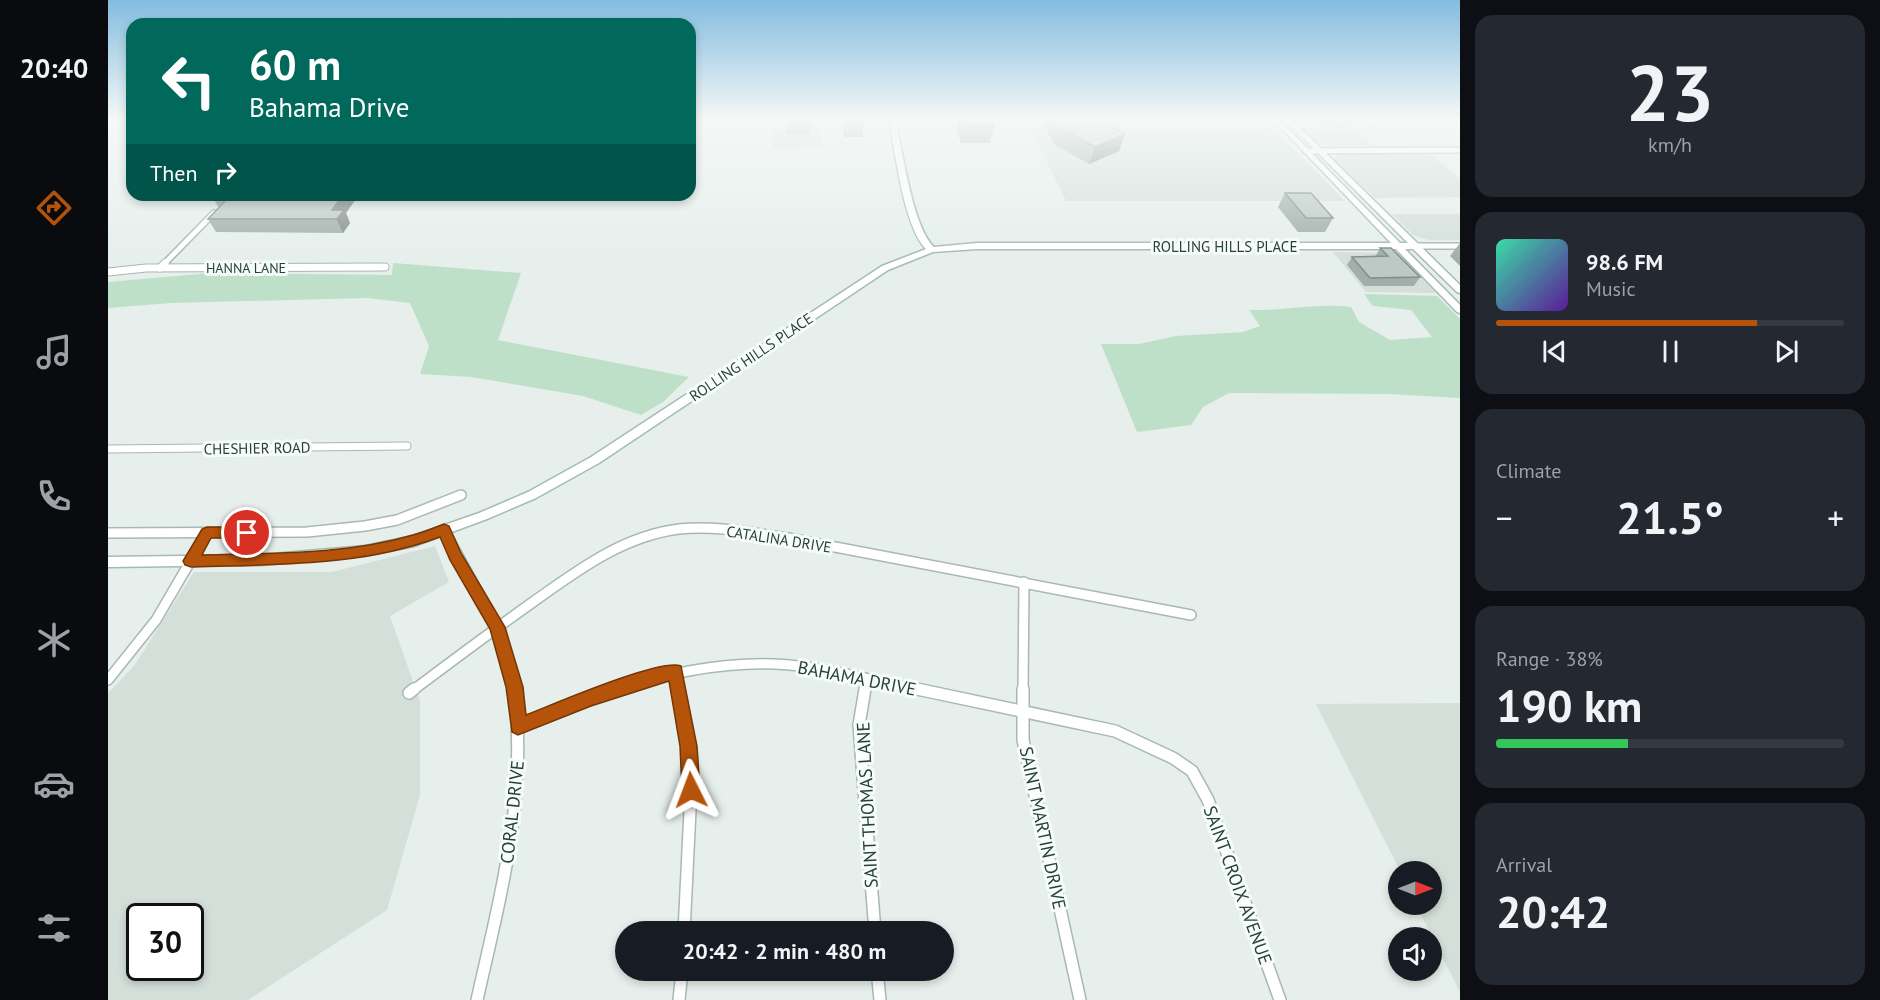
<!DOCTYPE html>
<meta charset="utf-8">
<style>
:root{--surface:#171b24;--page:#242831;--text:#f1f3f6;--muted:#9ea1a6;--line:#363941;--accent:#b45309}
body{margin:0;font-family:"PT Sans",sans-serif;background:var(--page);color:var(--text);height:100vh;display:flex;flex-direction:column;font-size:22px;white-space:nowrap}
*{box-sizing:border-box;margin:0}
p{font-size:20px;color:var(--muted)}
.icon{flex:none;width:33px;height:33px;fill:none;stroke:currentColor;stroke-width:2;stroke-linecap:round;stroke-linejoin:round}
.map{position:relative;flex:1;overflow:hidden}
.details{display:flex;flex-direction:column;gap:15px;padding:15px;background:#0d0f14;width:420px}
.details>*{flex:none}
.hud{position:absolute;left:18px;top:18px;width:570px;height:183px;border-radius:18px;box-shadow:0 3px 9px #0003;background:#00695c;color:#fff;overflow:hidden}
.needle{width:39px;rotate:90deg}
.buttons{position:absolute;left:1280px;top:861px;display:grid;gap:12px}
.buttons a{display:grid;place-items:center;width:54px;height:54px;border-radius:50%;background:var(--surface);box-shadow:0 3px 9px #0003;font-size:30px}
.speed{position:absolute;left:18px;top:903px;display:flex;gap:12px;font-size:30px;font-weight:700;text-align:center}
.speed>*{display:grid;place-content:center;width:78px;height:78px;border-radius:50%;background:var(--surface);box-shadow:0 3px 9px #0003;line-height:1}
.speed .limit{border:3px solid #111;border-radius:9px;background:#fff;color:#111}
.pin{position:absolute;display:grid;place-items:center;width:51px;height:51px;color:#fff;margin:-26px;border:3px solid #fff;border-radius:50%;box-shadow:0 2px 6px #0007}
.me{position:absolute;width:66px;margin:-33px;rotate:357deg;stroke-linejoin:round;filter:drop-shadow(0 0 4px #0008)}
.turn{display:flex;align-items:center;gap:21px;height:126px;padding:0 24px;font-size:27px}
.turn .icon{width:78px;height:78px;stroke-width:2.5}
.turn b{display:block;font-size:42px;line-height:51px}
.then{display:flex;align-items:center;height:57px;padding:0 24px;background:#0003;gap:12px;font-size:22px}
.big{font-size:45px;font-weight:800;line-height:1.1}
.details .widget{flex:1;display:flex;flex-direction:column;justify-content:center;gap:9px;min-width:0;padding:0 21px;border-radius:18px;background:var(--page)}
.details .dial{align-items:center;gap:0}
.dial b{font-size:78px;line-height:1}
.song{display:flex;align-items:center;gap:18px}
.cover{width:72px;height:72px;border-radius:9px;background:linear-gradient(135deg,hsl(160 70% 55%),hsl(270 70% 35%))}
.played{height:6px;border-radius:3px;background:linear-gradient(90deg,var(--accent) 75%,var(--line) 75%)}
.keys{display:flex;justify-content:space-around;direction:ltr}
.heat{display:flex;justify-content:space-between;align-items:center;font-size:33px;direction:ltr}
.charge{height:9px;border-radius:4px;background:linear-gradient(90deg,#34c759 38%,var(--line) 0)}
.trip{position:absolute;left:507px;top:921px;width:339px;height:60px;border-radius:30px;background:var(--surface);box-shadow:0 3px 9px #0003;font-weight:800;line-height:60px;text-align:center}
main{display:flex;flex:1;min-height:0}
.dock{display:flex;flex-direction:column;width:108px;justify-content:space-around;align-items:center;background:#090b0e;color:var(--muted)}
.dock .icon{width:42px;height:42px}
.dock .on{color:var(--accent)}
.dock b{font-size:27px;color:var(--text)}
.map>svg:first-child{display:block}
.built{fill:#d4dfda;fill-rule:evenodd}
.green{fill:#bfe0c8}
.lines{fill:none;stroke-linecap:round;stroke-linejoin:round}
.street-far3-casing{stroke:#a8b8b2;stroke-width:8}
.street-far2-casing{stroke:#a8b8b2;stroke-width:9}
.street-far1-casing{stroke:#a8b8b2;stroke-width:12}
.street-casing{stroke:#a8b8b2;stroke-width:14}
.secondary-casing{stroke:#a4bbb3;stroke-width:3}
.street-far3{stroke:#fff;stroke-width:5}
.street-far2{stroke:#fff;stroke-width:7}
.street-far1{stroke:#fff;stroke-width:9}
.street{stroke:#fff;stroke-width:11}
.secondary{fill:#fff;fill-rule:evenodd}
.wall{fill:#a1aea9}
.shaded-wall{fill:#838d89}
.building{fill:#bbcac4;stroke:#838d89;stroke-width:1.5}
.route{fill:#b45309;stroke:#753606;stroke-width:1.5}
.labels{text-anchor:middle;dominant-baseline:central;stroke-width:6;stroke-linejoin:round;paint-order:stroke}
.far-street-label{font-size:14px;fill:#24423a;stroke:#f7fbf9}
.street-label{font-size:15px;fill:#24423a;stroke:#f7fbf9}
.near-street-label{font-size:18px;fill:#24423a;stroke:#f7fbf9}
</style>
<main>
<nav class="dock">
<b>20:40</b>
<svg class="icon on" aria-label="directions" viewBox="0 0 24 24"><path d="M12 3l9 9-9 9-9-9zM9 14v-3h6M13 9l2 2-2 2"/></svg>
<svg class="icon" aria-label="music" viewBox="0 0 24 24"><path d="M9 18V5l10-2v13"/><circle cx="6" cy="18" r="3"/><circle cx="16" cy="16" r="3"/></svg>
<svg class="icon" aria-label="phone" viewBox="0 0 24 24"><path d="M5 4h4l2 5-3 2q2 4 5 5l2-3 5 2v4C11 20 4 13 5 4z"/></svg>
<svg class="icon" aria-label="climate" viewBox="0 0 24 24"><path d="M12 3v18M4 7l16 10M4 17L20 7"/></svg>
<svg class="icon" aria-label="car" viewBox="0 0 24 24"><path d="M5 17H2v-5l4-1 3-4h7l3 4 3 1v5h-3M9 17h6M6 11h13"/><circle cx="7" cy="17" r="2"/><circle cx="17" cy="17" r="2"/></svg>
<svg class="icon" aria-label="filters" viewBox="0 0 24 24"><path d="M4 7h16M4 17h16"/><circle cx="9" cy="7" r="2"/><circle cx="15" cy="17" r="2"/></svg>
</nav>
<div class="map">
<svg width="1352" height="1000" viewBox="0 0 1352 1000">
<rect width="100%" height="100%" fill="#e6efeb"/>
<g class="built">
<polygon points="625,119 712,119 715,147 664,148 665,127 624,127"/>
<polygon points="918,119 1156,119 1237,201 958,201"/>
<polygon points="1187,119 1261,119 1275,131 1250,131 1265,146 1220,146 1207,142"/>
<polygon points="1231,155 1324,155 1352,179 1352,197 1267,198 1226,159"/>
<polygon points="1284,214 1352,214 1352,240 1321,240 1305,235"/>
<polygon points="1225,252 1290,253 1328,293 1258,292"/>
<path d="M327,546L341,582L282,616L312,701V795L279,910L140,1000H0V693L26,666L86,572H224ZM32,916H82V968H32Z"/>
<polygon points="1352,703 1352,992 1308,905 1323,904 1323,872 1292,871 1208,704"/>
</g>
<g class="green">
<polygon points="285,263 413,273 390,340 581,377 555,402 533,415 475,396 363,377 312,374 321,346 302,303 259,298 63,303 0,308 0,282 103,273 284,275"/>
<path d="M1256,294L1329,296L1352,319V398L1281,394L1121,393L1095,407L1083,425L1029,432L993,344H1031L1068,336L1135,332L1152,326L1141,310C1176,311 1209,303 1243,307L1251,322L1282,340L1324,337L1303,310L1265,306Z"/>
</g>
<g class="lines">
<defs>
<g id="street-far3">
<polyline points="1198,151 1352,150"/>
<polyline points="1307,246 1352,246"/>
<polyline points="56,264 106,213"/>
</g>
<g id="street-far2">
<polyline points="52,268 57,263"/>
<polyline points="0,272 38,268 277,267"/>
<polyline points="0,449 299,446"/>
</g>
<g id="street-far1">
<polyline points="336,530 388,625 407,691"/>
<polyline points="0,533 199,532 257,526 289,520 353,495"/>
<polyline points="568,672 571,691"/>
<polyline points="0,680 48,620 99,533"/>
<path d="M304,691C344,661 384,631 425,602C470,570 515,536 571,529C607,525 644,533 680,538L1083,615"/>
<path d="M503,691C556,674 611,662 666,664C717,666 767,681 816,691"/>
<polyline points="757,691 759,679"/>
<polyline points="915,691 916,582"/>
</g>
<g id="street">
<polyline points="571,689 580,746 583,790 576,932"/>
<polyline points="757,689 751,725 767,932"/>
<polyline points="809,689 1007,731 1065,758 1084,771 1100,800 1172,1000"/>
<polyline points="915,689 915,740 972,1000"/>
<polyline points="301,693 306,689"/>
<polyline points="410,726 508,689"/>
<polyline points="769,970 772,1000"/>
<path d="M369,1000C392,897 420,796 406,689"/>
<polyline points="571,1000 574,970"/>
</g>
<path id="secondary" d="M781,119H787C795,151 804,226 826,247L869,243H1283L1178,133L1161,119H1168L1182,131L1292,243H1300L1176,119H1183L1352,285V293L1349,292L1305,249H1297L1352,305V313L1349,312L1288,249H869L825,252L780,270L491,463L428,498L379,519L306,546L257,556L152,565L0,567V557L152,555L257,546L305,536L371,513L420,492L483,457L774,266L818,249C796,227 787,152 781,119Z"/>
</defs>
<use href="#street-far3" class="street-far3-casing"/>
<use href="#street-far2" class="street-far2-casing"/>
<use href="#street-far1" class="street-far1-casing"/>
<use href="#street" class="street-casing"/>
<use href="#secondary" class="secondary-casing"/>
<use href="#street-far3" class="street-far3"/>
<use href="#street-far2" class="street-far2"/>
<use href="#street-far1" class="street-far1"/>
<use href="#street" class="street"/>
<use href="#secondary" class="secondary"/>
</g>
<g class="wall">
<polygon points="679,119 703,119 702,134 679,134"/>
<polygon points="734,119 756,119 755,137 736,137"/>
<polygon points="849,119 882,119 886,126 882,143 853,143 849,131 850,124"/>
<polygon points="933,119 989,119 1017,134 1011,151 981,164 946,144"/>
<polygon points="1210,119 1240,119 1241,120 1236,128 1215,124"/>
<polygon points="1177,193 1225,218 1217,232 1190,232 1170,207"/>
<polygon points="111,195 238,213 242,223 235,233 108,232 100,219 111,208 106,200"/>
<polygon points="1352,243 1352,266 1342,256"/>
<polygon points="1272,248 1312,277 1306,286 1256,286 1239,265 1244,257 1267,257"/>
</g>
<g class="shaded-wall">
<polygon points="1017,134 1011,151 981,164 987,147"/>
<polygon points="235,195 251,195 238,213 242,223 235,233 224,210"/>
</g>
<g class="building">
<rect x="679" y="119" width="24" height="3"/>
<polygon points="854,119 882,119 886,126 856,126"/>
<polygon points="946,119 989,119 1017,134 987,147 950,127"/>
<polygon points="1177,193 1203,193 1225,218 1198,218"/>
<polygon points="111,195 235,195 224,210 236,210 229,219 100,219 118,200 106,200"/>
<polygon points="1272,248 1283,248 1312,277 1262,278 1244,257 1280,256"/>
</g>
<linearGradient id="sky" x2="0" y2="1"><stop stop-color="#84bce0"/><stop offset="0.46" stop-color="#f4f8f6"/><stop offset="1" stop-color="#f4f8f6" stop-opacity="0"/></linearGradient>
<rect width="1352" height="259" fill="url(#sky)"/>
<path class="route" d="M336,524L341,526L353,553L397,627L415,687L418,715C444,705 552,658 573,666L589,746L592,790L589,797L583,799L576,797L574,790L572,746L561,681L483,706L410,735L404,732L398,687L382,629L342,560L332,537C252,567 167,564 83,567L77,565L75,561L94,529L99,527H139L144,529L146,533L144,537L139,538H103L94,555C164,553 237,555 305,535C316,532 326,528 336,524Z"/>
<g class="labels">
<g class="far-street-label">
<text x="138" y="268">HANNA LANE</text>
</g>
<g class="street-label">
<text x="1117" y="246">ROLLING HILLS PLACE</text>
<text transform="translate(643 357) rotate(-34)">ROLLING HILLS PLACE</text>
<text transform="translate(149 448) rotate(-1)">CHESHIER ROAD</text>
<text transform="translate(671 539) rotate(9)">CATALINA DRIVE</text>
</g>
<g class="near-street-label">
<text transform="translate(749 678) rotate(11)">BAHAMA DRIVE</text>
<text transform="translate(759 805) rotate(-93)">SAINT THOMAS LANE</text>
<text transform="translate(404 812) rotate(-84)">CORAL DRIVE</text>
<text transform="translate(935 828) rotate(78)">SAINT MARTIN DRIVE</text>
<text transform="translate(1130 885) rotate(70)">SAINT CROIX AVENUE</text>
</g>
</g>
</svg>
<div class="buttons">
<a><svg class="needle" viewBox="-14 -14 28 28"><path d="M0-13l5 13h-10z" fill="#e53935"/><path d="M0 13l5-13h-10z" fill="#9ea1a6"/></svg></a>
<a><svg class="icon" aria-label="sound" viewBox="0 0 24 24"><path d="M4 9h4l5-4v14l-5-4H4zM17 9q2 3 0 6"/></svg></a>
</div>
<div class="speed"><div class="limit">30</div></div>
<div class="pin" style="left:139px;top:533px;background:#d93025"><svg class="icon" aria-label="arrive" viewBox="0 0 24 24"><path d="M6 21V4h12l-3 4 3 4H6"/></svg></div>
<svg class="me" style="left:583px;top:790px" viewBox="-20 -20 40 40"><path d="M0-17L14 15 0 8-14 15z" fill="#b45309" stroke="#fff" stroke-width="4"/></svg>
<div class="trip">20:42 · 2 min · 480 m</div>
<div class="hud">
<div class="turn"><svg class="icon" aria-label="left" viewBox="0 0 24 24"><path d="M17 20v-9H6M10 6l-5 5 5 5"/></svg><div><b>60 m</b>Bahama Drive</div></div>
<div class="then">Then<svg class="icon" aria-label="right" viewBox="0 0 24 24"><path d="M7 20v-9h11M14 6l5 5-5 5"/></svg></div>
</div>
</div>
<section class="details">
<div class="widget dial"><b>23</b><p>km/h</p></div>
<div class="widget">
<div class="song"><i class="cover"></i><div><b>98.6 FM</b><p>Music</p></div></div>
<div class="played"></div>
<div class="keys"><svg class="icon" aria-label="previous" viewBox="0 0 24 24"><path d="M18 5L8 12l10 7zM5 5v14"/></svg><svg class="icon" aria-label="pause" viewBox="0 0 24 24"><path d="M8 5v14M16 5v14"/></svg><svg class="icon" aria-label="next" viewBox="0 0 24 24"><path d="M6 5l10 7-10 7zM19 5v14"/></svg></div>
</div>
<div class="widget"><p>Climate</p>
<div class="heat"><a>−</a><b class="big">21.5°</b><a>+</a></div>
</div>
<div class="widget"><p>Range · 38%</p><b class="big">190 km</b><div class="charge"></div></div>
<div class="widget"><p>Arrival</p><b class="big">20:42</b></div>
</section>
</main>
